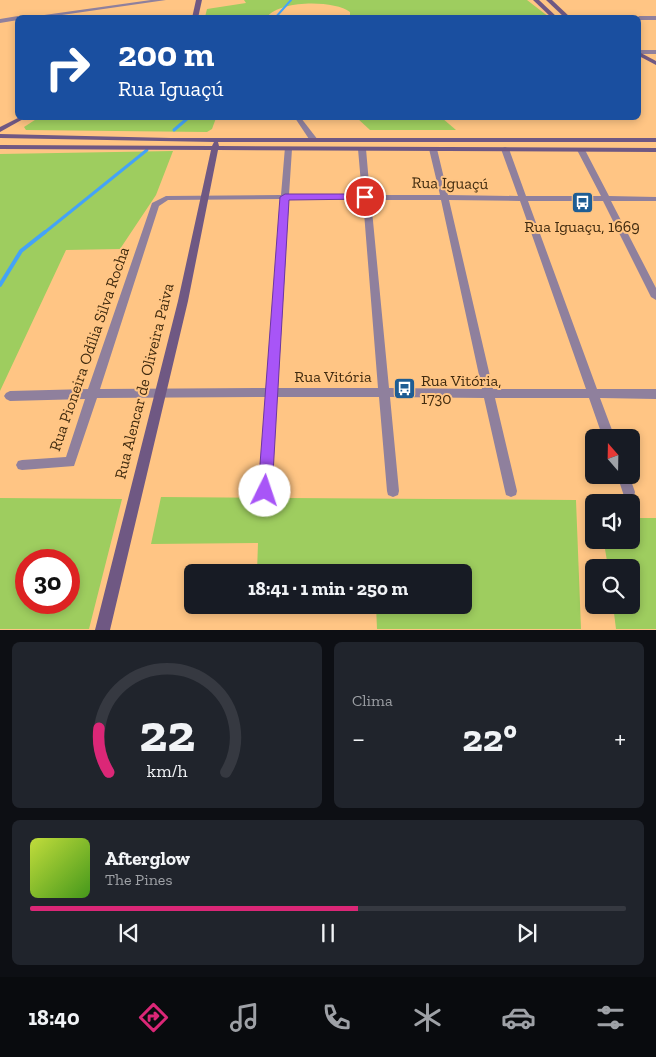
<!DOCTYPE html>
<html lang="pt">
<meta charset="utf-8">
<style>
:root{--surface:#171b24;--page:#20242c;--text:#f1f3f6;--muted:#9ea1a6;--line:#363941;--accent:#db2777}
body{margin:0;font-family:"Zilla Slab",serif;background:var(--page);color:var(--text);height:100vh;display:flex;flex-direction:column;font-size:19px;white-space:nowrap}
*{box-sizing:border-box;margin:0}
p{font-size:16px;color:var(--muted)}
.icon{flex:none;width:28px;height:28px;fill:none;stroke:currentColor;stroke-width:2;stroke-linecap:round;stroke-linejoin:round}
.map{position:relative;height:630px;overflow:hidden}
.panel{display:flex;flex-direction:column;gap:12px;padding:12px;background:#0d0f14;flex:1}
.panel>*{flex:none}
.banner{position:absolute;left:15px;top:15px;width:626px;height:105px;border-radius:8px;box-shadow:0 2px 8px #0003;background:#1a4fa0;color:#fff;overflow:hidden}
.needle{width:32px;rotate:340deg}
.buttons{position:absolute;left:585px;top:429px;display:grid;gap:10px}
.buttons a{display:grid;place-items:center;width:55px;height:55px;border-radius:8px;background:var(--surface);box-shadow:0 2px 8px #0003;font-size:25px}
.speed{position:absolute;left:15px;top:549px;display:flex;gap:10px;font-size:25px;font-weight:700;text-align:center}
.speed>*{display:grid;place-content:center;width:65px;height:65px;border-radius:50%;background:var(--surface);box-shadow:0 2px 8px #0003;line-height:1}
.speed .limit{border:8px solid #d22;background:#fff;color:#111}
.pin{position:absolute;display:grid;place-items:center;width:42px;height:42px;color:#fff;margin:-21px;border:2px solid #fff;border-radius:50%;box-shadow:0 1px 5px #0007}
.me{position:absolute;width:55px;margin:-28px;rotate:4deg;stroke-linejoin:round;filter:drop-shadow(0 0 4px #0008)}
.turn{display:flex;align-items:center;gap:18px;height:105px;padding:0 20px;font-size:22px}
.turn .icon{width:65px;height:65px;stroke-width:2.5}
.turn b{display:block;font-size:35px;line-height:42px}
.big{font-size:38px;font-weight:800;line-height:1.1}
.panel .tile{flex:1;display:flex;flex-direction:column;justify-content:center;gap:8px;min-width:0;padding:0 18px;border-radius:8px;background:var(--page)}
.panel .dial{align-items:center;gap:0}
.dial svg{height:130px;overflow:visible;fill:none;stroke:var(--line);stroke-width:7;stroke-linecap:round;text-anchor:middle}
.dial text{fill:var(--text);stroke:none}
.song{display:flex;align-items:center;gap:15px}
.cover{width:60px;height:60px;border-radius:8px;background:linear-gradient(135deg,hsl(70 70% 55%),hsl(100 70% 35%))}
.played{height:5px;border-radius:2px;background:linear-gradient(90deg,var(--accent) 55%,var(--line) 55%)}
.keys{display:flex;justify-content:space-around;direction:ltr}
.heat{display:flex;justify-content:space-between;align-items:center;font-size:28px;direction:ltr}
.panel .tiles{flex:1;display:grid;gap:12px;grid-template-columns:1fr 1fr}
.tile:last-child{grid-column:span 2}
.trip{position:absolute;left:184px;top:564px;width:288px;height:50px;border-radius:8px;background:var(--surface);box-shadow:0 2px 8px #0003;font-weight:800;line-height:50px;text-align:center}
.tabs{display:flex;height:80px;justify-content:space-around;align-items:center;background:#090b0e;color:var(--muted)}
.tabs .icon{width:35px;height:35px}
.tabs .active{color:var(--accent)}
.tabs b{font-size:22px;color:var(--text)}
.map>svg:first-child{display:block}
.green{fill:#9ecd5f;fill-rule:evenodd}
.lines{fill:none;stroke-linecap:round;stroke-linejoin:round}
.stream-far2{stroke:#44a3f7;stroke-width:2}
.stream-far1{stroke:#44a3f7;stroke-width:3}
.stream{stroke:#44a3f7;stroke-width:4}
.street{fill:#8f809d;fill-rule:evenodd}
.secondary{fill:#6f5883;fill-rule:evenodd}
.route{fill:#a855f7;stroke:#6d37a1}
.labels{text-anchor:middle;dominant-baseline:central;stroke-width:4;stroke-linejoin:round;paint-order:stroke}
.street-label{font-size:16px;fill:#412b0f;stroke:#ffc584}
.poi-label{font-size:16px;fill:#412b0f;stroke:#ffc584}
</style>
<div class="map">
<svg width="656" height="630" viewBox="0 0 656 630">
<rect width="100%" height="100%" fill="#ffc584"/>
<g class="green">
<path d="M244,0H527L549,17H350V12C334,0 280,0 267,17H205L207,9L246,3Z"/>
<polygon points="38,118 216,118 212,129 207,132 26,130 24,127"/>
<polygon points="357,118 442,118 456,130 370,130"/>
<polygon points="173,151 156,195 120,249 66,250 0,391 0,154"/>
<polygon points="161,497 576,500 581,629 377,629 376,605 462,605 462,572 257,572 258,543 151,544"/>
<path d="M0,498L122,499L89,629H0ZM26,560H69V602H26Z"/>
<polygon points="631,518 656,518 656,629 616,629 613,605 631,605 631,568 608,567 605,549 608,540 631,540"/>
</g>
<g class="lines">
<polyline class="stream-far2" points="275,18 291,0"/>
<g class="stream-far1">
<polyline points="174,130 188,118"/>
<polyline points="44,233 147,150"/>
</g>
<polyline class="stream" points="0,285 21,251 45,232"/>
<g class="street">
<polygon points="151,0 166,0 41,18 23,18"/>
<polygon points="18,16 20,18 18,18 18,20 0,23 0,19"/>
<polygon points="639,16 656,16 656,20 639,20 639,18 637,18"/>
<rect x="639" y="50" width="17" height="4"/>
<polygon points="295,118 301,118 318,140 317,142 311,142"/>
<path d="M285,147H291L292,149L289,195H362L358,149L362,147L366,149L370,195H440L429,149L433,147L437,149L448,195L518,196L501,149L505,147L509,149L526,196H601L577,150L581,148L585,150L609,196L656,197V201H611L656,288V300L651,297L603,201H528L597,389H656V399L600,398L615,438H603L589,398H495L517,491L516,495L511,497L506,495L505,491L484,398L390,397L399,491L398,495L393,497L388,495L387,491L379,397H277L271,491L270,495L265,497L260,495L259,491L266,397L97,398L74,466L22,470L18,469L16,465L18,461L22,460L66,457L85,399L10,401L6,399L4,396L6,393L10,391L88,389L152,203L166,196L281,195ZM281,199L266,388L100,389L159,206L168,200ZM289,199L363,200L378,388H278ZM371,200H441L482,389L389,388ZM449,200L520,201L586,389H493Z"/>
<polygon points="617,475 629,475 635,492 634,496 629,498 624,496"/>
</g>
<g class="secondary">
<polygon points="196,0 202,0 198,18 192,18"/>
<polygon points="533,0 539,0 558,18 552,18"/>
<polygon points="546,0 552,0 571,18 565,18"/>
<polygon points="639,52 656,61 656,65 639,56"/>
<polygon points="18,118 25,118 0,132 0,127"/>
<polygon points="0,134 171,138 656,138 656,142 218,142 219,146 656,148 656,152 218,150 188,301 110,630 95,630 178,301 211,150 0,149 0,145 212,146 214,142 0,138"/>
</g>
</g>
<polygon class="route" points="365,194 368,195 368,199 289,200 272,491 270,495 265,497 260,495 258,491 280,197 285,194"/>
<defs>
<symbol id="bus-square" viewBox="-11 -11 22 22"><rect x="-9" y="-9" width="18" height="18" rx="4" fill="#1e5d93" stroke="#ffc584"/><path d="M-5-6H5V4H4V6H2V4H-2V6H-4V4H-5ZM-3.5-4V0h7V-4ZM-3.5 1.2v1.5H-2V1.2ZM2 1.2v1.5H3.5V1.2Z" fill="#fff"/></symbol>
</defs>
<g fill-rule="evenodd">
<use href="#bus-square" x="570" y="190" width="25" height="25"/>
<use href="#bus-square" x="392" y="376" width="25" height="25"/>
</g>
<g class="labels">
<g class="street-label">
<text transform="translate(450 183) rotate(1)">Rua Iguaçú</text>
<text transform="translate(89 349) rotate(-71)">Rua Pioneira Odília Silva Rocha</text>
<text x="333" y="376">Rua Vitória</text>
<text transform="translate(144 381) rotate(-76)">Rua Alencar de Oliveira Paiva</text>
</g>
<g class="poi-label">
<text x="582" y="226">Rua Iguaçu, 1669</text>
<text x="421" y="380" text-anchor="start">Rua Vitória,<tspan x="421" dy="18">1730</tspan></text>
</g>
</g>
</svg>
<div class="buttons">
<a><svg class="needle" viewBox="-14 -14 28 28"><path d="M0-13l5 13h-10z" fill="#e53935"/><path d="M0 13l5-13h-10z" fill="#9ea1a6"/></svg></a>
<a><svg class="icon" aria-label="sound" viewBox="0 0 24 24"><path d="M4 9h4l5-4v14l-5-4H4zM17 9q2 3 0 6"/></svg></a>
<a><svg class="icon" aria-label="search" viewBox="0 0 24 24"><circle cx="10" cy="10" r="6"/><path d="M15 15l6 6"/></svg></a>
</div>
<div class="speed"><div class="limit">30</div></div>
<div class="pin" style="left:365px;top:197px;background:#d93025"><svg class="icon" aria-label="arrive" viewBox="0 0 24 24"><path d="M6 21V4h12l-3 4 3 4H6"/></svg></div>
<svg class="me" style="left:265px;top:491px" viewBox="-20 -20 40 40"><circle r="19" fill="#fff"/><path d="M0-13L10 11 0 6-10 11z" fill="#a855f7"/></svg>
<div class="trip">18:41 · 1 min · 250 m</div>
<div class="banner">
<div class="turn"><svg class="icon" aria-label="right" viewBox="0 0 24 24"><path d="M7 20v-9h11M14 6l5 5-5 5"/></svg><div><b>200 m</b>Rua Iguaçú</div></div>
</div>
</div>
<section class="panel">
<div class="tiles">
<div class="tile dial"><svg viewBox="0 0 100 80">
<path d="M14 69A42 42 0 1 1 86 69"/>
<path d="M14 69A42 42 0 0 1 8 42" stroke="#db2777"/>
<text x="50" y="56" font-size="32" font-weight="700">22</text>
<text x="50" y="72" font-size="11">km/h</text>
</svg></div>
<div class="tile"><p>Clima</p>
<div class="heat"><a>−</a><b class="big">22°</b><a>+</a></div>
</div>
<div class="tile">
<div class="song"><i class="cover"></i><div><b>Afterglow</b><p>The Pines</p></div></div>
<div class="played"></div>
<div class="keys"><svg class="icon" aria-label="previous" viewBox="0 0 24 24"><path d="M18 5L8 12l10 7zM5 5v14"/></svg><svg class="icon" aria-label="pause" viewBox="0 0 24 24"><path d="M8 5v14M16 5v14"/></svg><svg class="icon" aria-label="next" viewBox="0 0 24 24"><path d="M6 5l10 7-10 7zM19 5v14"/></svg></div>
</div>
</div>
</section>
<nav class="tabs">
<b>18:40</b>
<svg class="icon active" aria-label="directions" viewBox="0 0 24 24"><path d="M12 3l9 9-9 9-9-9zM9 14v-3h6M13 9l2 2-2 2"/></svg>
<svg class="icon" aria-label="music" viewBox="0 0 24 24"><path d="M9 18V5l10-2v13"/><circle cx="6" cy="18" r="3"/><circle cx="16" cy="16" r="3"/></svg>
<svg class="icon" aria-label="phone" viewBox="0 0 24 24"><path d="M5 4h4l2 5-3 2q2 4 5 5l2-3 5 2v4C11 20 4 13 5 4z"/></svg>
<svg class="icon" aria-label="climate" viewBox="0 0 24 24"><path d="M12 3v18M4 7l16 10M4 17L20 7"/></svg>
<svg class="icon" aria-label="car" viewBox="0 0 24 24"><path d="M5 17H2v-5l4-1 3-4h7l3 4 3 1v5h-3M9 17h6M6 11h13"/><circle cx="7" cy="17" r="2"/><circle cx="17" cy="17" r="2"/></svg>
<svg class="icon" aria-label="filters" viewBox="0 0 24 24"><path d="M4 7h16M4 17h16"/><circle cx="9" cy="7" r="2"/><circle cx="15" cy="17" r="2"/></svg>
</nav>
